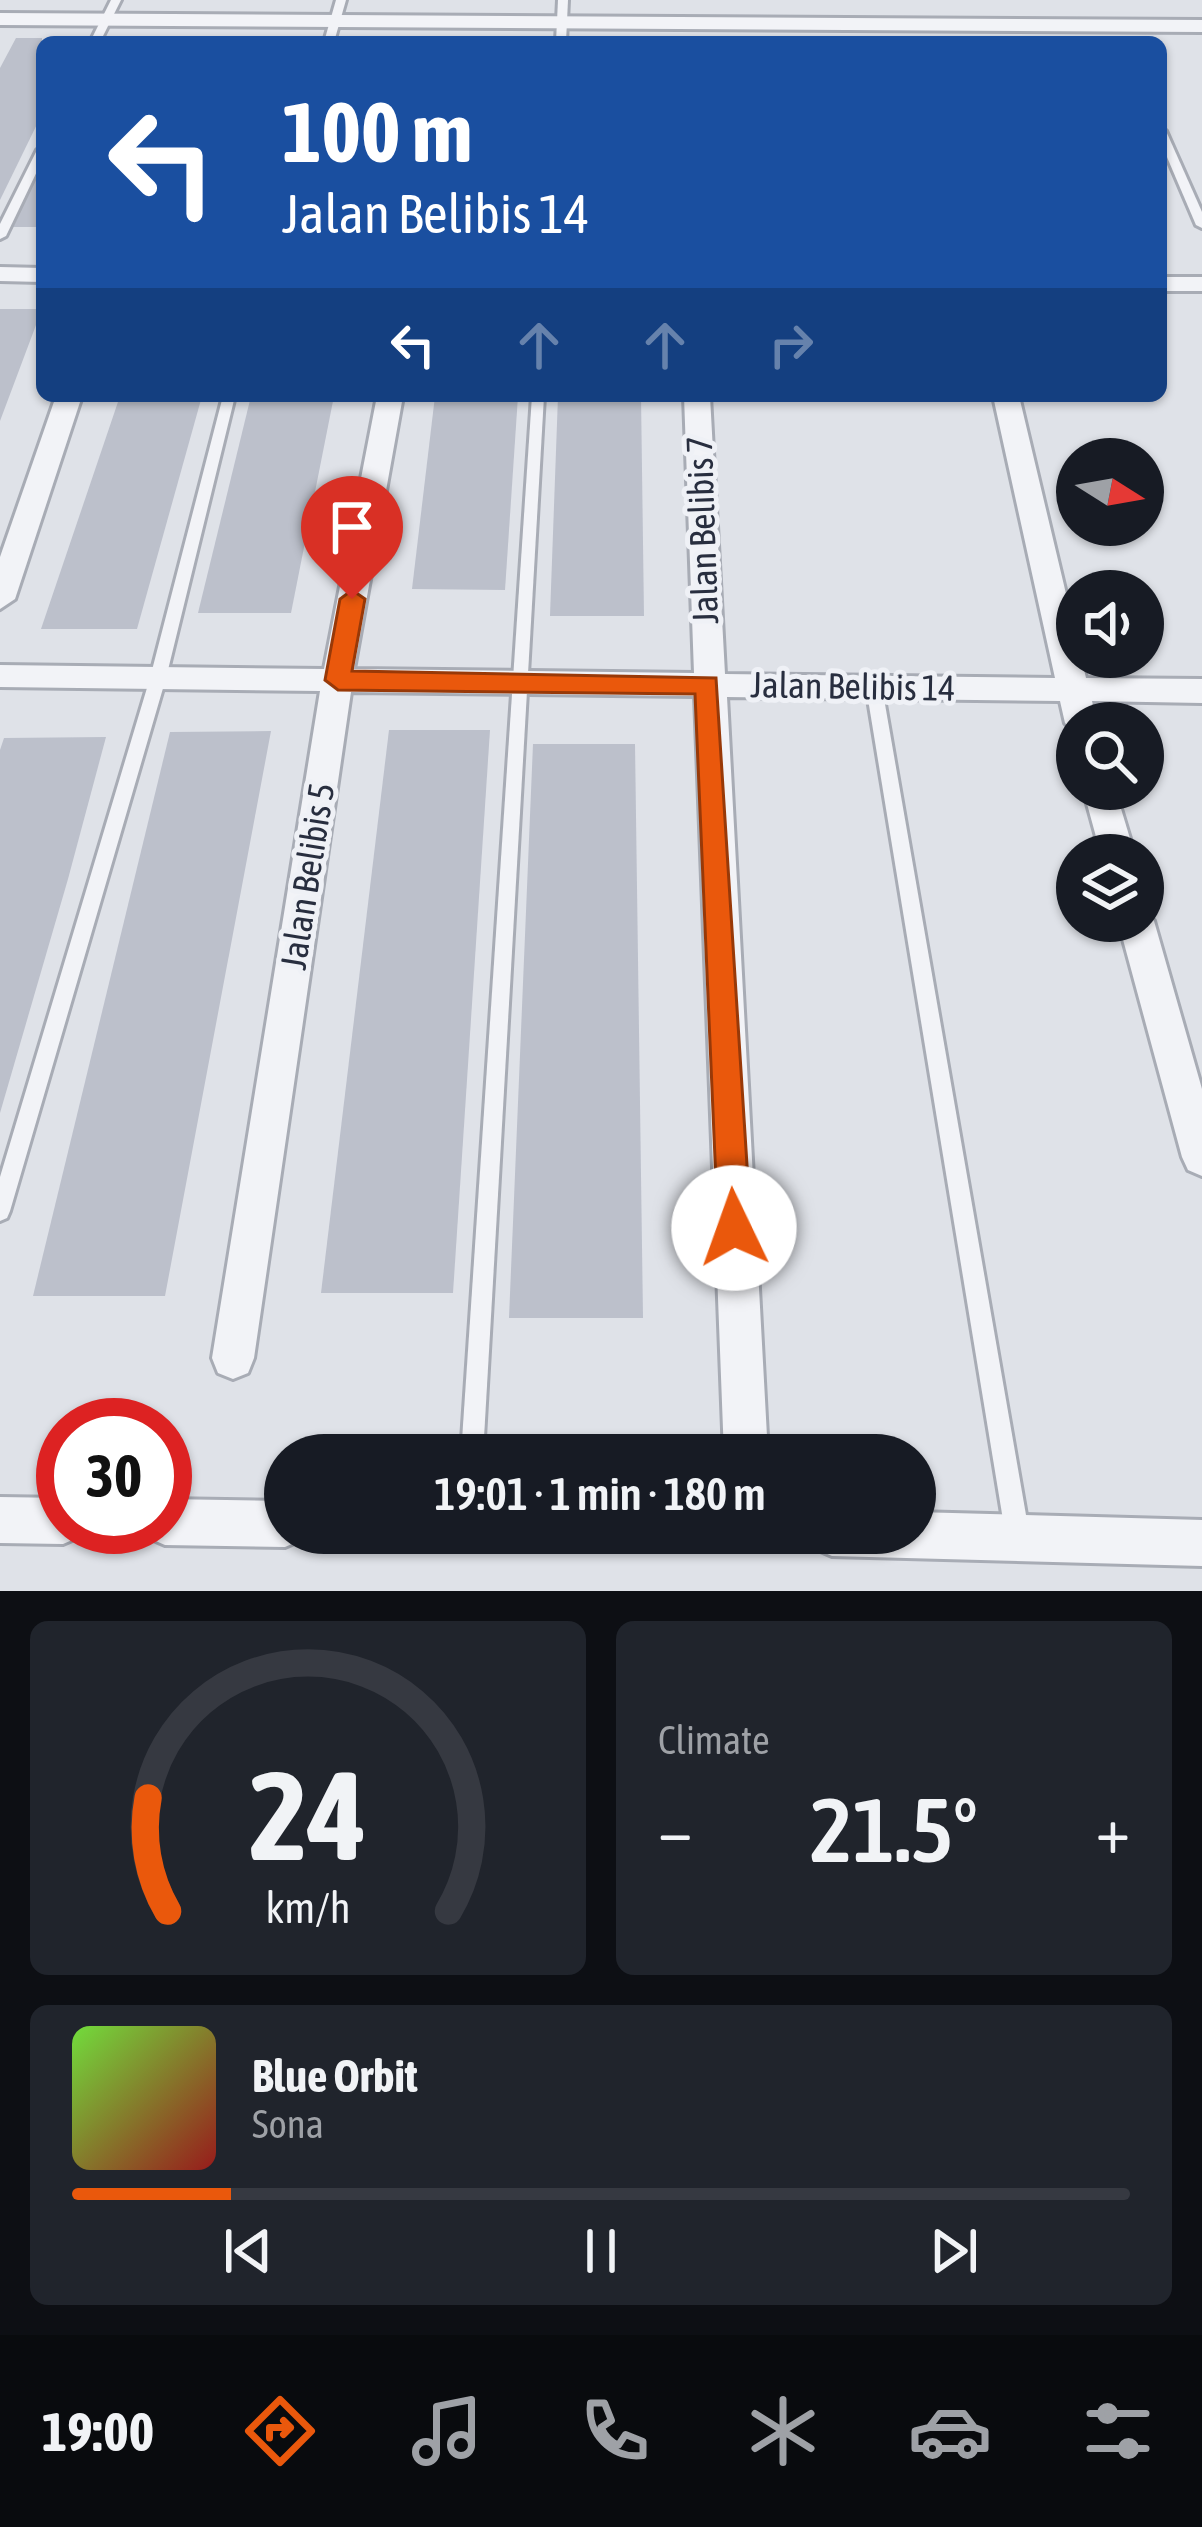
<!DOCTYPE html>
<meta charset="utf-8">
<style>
:root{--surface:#171b24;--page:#20242c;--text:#f1f3f6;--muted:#9ea1a6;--line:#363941;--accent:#ea580c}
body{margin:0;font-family:"Asap Condensed",sans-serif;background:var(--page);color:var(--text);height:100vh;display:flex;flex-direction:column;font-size:45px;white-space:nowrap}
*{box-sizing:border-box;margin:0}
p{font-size:39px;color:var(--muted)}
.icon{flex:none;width:66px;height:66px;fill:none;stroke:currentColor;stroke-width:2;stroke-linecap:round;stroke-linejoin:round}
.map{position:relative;height:1591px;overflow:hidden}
.panel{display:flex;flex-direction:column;gap:30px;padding:30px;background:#0d0f14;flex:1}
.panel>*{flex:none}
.guide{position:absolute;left:36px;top:36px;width:1131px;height:366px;border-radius:18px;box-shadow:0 3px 9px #0004;background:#1a4fa0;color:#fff;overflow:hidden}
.needle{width:78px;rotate:101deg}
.tools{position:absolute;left:1056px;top:438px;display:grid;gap:24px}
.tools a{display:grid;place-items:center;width:108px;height:108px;border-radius:50%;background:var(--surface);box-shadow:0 3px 9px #0004;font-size:60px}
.speed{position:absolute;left:36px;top:1398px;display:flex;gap:24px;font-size:60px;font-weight:700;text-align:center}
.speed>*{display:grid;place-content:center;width:156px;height:156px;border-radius:50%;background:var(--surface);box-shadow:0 3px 9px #0004;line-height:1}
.speed .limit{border:18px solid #d22;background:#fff;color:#111}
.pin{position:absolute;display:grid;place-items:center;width:102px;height:102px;color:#fff;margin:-123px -51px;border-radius:50% 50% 50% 0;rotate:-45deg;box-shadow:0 0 12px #0007}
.pin .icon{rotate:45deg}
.me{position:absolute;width:132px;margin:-66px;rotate:357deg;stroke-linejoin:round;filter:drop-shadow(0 0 9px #0008)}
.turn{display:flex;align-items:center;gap:42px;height:252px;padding:0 48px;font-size:54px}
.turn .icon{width:156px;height:156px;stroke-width:2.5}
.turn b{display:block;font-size:84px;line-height:102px}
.lanes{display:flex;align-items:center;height:114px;padding:0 48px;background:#0003;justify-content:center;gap:60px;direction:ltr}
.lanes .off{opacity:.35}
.big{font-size:90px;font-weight:600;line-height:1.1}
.panel .widget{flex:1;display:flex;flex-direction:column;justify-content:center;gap:18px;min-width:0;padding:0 42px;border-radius:18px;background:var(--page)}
.panel .dial{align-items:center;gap:0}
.dial svg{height:312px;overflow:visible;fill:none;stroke:var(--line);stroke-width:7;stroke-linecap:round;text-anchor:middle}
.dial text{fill:var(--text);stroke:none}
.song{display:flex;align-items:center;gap:36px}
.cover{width:144px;height:144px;border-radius:18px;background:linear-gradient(135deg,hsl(100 70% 55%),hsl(0 70% 35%))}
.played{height:12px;border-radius:6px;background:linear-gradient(90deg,var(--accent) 15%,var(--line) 15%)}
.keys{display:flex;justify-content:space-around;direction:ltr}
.heat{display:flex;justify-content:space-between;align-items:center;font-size:66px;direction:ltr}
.panel .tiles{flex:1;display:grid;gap:30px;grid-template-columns:1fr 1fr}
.widget:last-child{grid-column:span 2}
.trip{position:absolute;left:264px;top:1434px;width:672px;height:120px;border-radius:60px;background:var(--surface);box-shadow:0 3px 9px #0004;font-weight:600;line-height:120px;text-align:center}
.menu{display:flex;height:192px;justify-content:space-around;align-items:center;background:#090b0e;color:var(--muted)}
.menu .icon{width:84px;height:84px}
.menu .on{color:var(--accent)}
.menu b{font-size:54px;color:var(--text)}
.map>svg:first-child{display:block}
.building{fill:#bcc0cb}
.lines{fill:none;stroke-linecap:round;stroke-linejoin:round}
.service-casing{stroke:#a8acb5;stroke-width:6}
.minor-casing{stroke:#a8acb5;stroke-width:6}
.service{fill:#f2f3f7;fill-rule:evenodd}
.minor{fill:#f2f3f7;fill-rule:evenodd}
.route{fill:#ea580c;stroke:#983908;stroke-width:3}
.labels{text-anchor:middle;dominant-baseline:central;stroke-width:10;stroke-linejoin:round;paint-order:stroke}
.street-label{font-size:36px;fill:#282e3f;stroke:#eff1f6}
</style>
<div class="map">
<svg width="1202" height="1591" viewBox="0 0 1202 1591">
<rect width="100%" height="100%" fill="#dfe2e8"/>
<g class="building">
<polygon points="337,36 399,36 398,42 336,42"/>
<rect x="480" y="37" width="62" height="5"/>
<polygon points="16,38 42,38 42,114 0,200 0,68"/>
<polygon points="42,165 42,227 13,227 33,184"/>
<polygon points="0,309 42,309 0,421"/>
<polygon points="120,396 202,396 137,629 41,629"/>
<polygon points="251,396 334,396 291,613 198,613"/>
<polygon points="435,396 518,396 505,590 412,589"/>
<polygon points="558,396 641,396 644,616 550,616"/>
<polygon points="389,730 490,730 453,1293 321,1293"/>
<polygon points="271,731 165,1296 33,1296 170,732"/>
<polygon points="106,737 68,879 0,1113 0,750 4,738"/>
<polygon points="533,744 635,744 643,1318 509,1318"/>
</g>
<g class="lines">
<defs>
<g id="service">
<polygon points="111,0 121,0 100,42 90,42"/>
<polygon points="336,0 346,0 334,42 324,42"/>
<polygon points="558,0 568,0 566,42 556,42"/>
<polygon points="1161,128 1166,131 1202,212 1202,228 1196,225 1161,143"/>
<polygon points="42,147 42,161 6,236 0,239 0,224 37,150"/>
<polygon points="223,396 235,396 166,678 10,1211 7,1218 0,1221 0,1177 150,678"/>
<polygon points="532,396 544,396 483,1455 461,1455"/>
<polygon points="874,681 882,687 1030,1538 1026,1546 1018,1550 1010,1546 1006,1538 866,687"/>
</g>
<g id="minor">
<polygon points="0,13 1202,20 1202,32 0,25"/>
<polygon points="0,267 42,268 42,282 0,281"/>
<rect x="1161" y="277" width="41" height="14"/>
<polygon points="56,396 82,396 15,599 0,609 0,557"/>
<polygon points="377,396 403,396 354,669 694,673 684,396 710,396 725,674 1055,678 993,396 1019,396 1077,640 1077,657 1081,657 1086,678 1202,679 1202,703 1092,701 1097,723 1077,723 1077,734 1065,723 1060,701 727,697 768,1455 724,1455 695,696 351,692 254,1358 248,1373 233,1379 218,1373 212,1358 320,691 0,687 0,665 324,669"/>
<polygon points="1083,789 1115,789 1135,855 1101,855"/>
<polygon points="1143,909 1154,921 1202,1089 1202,1176 1188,1170 1182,1157 1118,921 1143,921"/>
<polygon points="0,1497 63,1498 63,1527 83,1527 79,1537 63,1544 0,1543"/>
<polygon points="165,1499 285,1501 285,1533 304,1533 301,1540 285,1547 165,1545 149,1538 144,1527 165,1527"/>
<polygon points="915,1512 1202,1520 1202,1566 832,1556 816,1549 809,1533 915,1533"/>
</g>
</defs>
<use href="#service" class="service-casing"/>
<use href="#minor" class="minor-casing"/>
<use href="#service" class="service"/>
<use href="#minor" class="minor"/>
</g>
<polygon class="route" points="352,590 365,599 352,671 716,678 751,1228 746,1240 734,1245 722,1240 718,1228 695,694 338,690 325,680 340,599"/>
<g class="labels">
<g class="street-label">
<text transform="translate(702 530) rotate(-92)">Jalan Belibis 7</text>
<text transform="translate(853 686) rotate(1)">Jalan Belibis 14</text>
<text transform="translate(307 876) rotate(-81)">Jalan Belibis 5</text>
</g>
</g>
</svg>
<div class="tools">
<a><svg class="needle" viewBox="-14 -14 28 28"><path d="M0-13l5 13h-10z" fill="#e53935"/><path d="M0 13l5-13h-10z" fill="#9ea1a6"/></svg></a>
<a><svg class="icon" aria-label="sound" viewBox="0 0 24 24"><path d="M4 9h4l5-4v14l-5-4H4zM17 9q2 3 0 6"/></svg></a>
<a><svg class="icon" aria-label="search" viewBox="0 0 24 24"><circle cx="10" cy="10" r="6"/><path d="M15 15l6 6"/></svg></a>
<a><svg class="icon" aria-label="layers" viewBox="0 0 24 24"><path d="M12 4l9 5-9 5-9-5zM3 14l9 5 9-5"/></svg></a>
</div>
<div class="speed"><div class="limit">30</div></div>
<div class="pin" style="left:352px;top:599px;background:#d93025"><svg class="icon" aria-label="arrive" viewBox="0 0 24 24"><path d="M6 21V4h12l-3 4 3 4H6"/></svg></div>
<svg class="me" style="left:734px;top:1228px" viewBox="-20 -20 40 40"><circle r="19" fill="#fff"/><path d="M0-13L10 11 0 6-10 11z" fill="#ea580c"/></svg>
<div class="trip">19:01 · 1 min · 180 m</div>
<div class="guide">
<div class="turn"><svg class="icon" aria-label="left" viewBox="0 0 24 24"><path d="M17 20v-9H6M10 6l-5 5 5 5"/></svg><div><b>100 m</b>Jalan Belibis 14</div></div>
<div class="lanes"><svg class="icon" aria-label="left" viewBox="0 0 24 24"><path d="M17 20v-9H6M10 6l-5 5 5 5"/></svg><svg class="icon off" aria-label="ahead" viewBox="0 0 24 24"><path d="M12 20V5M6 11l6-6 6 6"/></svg><svg class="icon off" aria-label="ahead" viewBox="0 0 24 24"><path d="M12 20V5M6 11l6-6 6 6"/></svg><svg class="icon off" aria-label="right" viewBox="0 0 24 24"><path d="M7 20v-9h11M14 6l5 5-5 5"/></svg></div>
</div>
</div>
<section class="panel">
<div class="tiles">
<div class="widget dial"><svg viewBox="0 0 100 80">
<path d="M14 69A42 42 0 1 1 86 69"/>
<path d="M14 69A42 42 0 0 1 9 40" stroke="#ea580c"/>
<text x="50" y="56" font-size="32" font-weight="700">24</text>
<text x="50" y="72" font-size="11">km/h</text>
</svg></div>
<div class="widget"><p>Climate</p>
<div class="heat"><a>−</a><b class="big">21.5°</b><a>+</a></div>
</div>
<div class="widget">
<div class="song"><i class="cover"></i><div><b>Blue Orbit</b><p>Sona</p></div></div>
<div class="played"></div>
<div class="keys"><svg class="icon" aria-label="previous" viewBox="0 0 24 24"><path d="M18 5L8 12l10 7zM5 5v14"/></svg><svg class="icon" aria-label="pause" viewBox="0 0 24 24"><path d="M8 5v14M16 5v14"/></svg><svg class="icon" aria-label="next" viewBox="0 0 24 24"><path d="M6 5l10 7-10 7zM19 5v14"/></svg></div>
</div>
</div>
</section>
<nav class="menu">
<b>19:00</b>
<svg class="icon on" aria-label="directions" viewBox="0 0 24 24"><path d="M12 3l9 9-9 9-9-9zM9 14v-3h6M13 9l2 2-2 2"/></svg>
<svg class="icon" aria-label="music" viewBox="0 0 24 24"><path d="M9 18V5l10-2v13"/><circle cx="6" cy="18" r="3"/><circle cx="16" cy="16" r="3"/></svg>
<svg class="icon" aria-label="phone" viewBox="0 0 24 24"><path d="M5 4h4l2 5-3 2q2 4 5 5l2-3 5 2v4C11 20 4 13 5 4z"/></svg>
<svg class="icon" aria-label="climate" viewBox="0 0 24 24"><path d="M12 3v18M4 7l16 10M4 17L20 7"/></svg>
<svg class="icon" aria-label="car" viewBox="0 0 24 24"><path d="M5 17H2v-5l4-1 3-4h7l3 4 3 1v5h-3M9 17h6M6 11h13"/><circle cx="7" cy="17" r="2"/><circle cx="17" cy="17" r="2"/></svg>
<svg class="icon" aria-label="filters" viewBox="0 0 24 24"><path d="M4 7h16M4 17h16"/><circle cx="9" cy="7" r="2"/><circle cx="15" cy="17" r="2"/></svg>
</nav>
